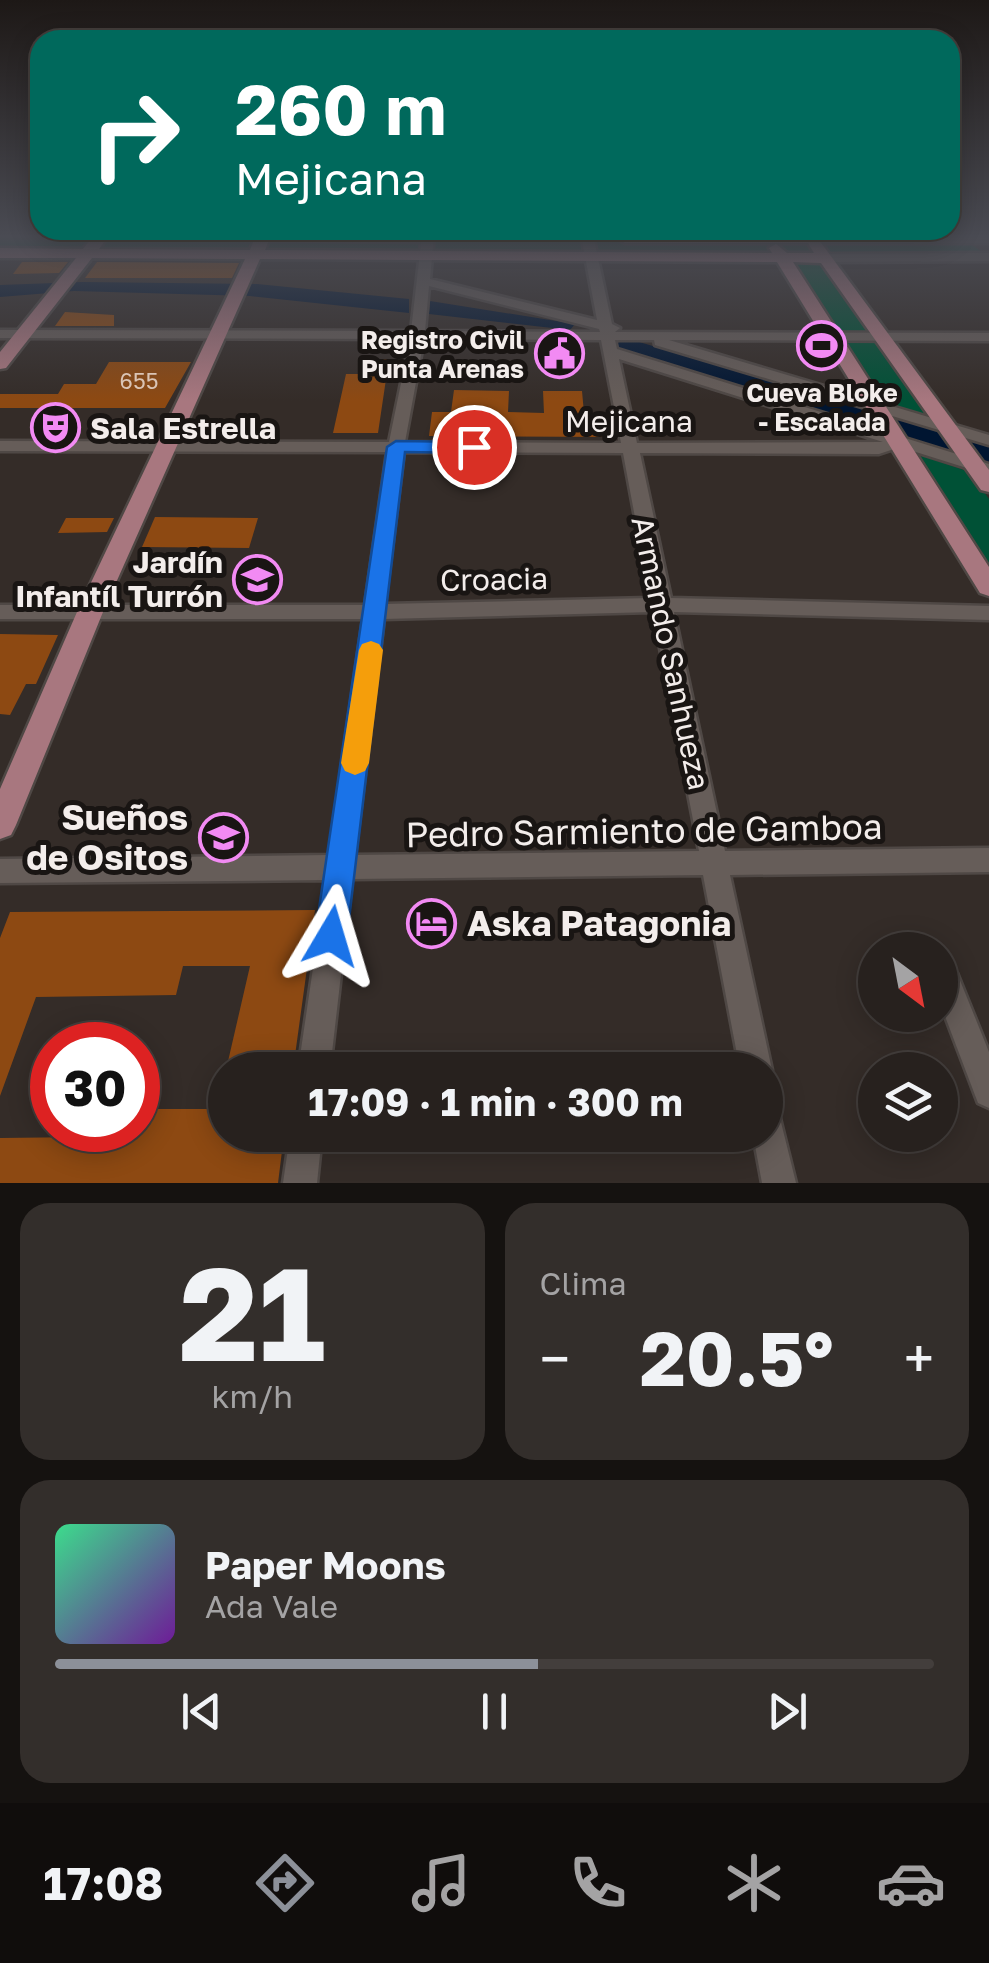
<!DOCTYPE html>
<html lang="es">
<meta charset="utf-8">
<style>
:root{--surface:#27211e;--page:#332e2b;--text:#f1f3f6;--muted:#a4a3a4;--line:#433e3c;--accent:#8c9099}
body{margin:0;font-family:"Golos Text",sans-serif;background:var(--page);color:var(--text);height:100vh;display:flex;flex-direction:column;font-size:38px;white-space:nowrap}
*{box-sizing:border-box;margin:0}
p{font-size:32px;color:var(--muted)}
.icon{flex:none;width:55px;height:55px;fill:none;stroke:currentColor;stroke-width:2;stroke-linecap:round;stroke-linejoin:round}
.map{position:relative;height:1183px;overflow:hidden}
.panel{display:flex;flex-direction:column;gap:20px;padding:20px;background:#151210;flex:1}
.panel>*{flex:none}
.hud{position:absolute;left:30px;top:30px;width:930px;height:210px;border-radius:30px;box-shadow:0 5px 25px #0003,0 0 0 2px var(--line);background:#00695c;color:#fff;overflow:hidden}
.needle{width:65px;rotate:148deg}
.fabs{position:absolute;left:858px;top:932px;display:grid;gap:20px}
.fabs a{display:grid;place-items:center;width:100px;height:100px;border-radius:50%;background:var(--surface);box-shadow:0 5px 25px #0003,0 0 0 2px var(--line);font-size:50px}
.speed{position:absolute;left:30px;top:1022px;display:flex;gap:20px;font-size:50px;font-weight:700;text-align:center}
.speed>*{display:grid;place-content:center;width:130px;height:130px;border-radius:50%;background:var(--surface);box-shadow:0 5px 25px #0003,0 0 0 2px var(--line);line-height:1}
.speed .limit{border:15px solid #d22;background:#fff;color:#111}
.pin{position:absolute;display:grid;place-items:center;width:85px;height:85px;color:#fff;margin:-42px;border:5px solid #fff;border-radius:50%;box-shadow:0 2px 10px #0007}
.me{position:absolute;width:110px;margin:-55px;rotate:7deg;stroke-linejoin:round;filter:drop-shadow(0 0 8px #0008)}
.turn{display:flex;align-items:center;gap:35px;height:210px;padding:0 40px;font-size:45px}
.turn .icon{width:130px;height:130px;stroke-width:2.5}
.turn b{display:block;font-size:70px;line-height:85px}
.big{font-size:75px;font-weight:700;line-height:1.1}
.panel .card{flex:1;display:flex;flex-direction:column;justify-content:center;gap:15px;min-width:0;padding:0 35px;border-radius:30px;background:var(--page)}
.panel .dial{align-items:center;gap:0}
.dial b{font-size:130px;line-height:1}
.song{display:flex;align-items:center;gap:30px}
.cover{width:120px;height:120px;border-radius:15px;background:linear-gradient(135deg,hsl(150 70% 55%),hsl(280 70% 35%))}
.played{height:10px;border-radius:5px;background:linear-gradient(90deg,var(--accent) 55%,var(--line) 55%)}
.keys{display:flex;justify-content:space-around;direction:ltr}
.heat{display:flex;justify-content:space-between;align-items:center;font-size:55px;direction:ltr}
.panel .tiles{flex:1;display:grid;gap:20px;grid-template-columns:1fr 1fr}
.card:last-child{grid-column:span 2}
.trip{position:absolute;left:208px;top:1052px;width:575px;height:100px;border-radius:50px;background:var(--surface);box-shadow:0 5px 25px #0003,0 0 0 2px var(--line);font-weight:700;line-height:100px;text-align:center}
.menu{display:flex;height:160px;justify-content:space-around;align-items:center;background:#100d0c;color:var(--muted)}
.menu .icon{width:70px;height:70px}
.menu .current{color:var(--accent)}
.menu b{font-size:45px;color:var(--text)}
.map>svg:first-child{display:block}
.green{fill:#005136}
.water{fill:#001531}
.building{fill:#8d4912}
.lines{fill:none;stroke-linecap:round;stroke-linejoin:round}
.minor-casing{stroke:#4f4845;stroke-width:5}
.major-casing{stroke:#4f4845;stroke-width:5}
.minor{fill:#665d59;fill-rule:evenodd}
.major{fill:#a8777f;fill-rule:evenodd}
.route{fill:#1a73e8;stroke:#114b97;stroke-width:2.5}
.slow{fill:#f59e0b}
.labels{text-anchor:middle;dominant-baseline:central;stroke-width:10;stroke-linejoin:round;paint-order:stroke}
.far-number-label{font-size:22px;fill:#dac4b5}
.far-poi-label{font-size:25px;font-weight:bold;fill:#f3edeb;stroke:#191513;text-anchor:end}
.street-label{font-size:30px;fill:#f3edeb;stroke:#191513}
.poi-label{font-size:30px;font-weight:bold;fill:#f3edeb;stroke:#191513;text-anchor:start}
.near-poi-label{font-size:35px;font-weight:bold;fill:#f3edeb;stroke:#191513;text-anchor:end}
.near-street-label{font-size:35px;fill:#f3edeb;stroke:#191513}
</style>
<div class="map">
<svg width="989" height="1183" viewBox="0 0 989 1183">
<rect width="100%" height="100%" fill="#342c28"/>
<g class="green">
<polygon points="0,235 766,239 774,254 0,251"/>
<polygon points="773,235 804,235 936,421 879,403"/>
<polygon points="966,241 984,253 830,255 816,242"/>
<polygon points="922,456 970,472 989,499 989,580 915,460"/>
</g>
<g class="water">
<polygon points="82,282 257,284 409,299 409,313 250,296 74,291 0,297 0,285"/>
<polygon points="430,301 575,324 570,330 429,314"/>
<polygon points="629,339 989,445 989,463 613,349 619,342"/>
</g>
<g class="building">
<polygon points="22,262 68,262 59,273 13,274"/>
<polygon points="97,262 239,263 232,278 85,278"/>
<polygon points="65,312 114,315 114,326 55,326"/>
<polygon points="376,359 389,359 378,433 333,433 346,374 373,374"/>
<polygon points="109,362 191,362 165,408 0,408 0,394 58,394 64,384 96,384"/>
<polygon points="454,390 509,391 508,412 544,413 543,391 582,391 584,413 611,414 616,437 429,436 432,412 451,412"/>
<polygon points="155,517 258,518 249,548 142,547"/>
<polygon points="66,518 114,518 107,532 58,533"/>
<polygon points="0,634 58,635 36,684 26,684 10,715 0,714"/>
<polygon points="315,910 293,1070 226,1070 250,966 183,966 176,995 36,997 0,1096 0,938 10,912"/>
<polygon points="138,1109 225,1109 225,1135 284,1135 278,1183 0,1183 0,1138 84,1137 86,1130 138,1130"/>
</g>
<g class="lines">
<defs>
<g id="minor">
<path d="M422,235H434L430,279L597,320L581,235H593L612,324L620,328L615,332L989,333V341L669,340L989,435V445L655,345L654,340H615L617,349L989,464V475L900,447L879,454L640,453L671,598L989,606V620L674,612L725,851L989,848V872L730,875L772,1070L765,1082V1070H740L703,875L352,879L330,1070H298L326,880L0,883V859L329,855L363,619H0V605H365L387,452L0,451V441L389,442L410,339L0,338V330L411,331ZM429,286L599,329L600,332L425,331ZM424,339L601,340L621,443L405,442ZM619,359L883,442L637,443ZM404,452L623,453L650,598L385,604ZM653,612L699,851L355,855L384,619Z"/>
<polygon points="989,235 989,243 811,243 805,239 811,235"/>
<polygon points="989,253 989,261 825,262 819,258 825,254"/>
<polygon points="947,968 957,973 989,1052 989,1108 978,1103 940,1003 940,971"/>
<polygon points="765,1097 776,1102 796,1183 762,1183 753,1135 765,1135"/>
<polygon points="290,1135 322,1135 317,1183 283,1183"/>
</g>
<polygon id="major" points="94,235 109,235 99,249 250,250 254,240 210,239 203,235 431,235 430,241 425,242 269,240 265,250 772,253 769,248 776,244 787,253 814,253 808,243 625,243 618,239 622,235 816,236 989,470 989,492 981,490 821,263 793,262 989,567 989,596 980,593 777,262 260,259 103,612 16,825 11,835 0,839 0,789 77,612 245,259 92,258 6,368 0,369 0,352 76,258 0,258 0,248 83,249"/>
</defs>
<use href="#minor" class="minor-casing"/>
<use href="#major" class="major-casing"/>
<use href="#minor" class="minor"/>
<use href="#major" class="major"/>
</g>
<linearGradient id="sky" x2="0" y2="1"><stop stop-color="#1d1816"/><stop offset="0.59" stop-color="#4a4b53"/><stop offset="1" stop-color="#4a4b53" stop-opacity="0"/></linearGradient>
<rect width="989" height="401" fill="url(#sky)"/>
<polygon class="route" points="396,441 474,442 483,447 474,453 405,452 347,936 343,947 331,952 320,947 315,936 387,447"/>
<polygon class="slow" points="371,641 379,644 383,650 369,763 365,771 355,775 345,771 341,763 359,650 362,644"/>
<defs>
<symbol id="stadium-ring" viewBox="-11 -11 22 22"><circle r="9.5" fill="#191513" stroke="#f28af3" stroke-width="1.5"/><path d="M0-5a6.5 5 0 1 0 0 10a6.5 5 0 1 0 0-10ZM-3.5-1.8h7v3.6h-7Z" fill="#f28af3"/></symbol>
<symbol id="civic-ring" viewBox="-11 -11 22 22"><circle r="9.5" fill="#191513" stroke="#f28af3" stroke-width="1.5"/><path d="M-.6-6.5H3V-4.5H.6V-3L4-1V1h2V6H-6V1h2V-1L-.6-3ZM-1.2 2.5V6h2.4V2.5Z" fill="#f28af3"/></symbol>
<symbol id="theatre-ring" viewBox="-11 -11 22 22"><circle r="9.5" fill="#191513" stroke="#f28af3" stroke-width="1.5"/><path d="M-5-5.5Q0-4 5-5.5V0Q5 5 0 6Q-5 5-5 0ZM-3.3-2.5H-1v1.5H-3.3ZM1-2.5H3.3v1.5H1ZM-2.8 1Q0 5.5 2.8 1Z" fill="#f28af3"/></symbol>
<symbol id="school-ring" viewBox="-11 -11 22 22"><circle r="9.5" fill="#191513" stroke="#f28af3" stroke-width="1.5"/><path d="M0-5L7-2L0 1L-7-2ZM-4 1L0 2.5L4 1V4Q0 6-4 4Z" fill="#f28af3"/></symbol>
<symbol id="hotel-ring" viewBox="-11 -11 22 22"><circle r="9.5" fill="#191513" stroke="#f28af3" stroke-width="1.5"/><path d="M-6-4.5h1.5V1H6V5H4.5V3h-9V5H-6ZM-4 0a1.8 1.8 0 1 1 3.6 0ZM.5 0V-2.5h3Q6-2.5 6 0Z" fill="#f28af3"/></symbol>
</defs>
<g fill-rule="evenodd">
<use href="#stadium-ring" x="794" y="318" width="55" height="55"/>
<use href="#civic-ring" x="532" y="326" width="55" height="55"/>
<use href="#theatre-ring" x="28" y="400" width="55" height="55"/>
<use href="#school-ring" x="230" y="552" width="55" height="55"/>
<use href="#school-ring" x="196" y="810" width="55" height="55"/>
<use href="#hotel-ring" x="404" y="896" width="55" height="55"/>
</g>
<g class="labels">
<g class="far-number-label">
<text x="139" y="380">655</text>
</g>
<g class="far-poi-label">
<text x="524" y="339">Registro Civil<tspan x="524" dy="29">Punta Arenas</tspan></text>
<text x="822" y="392" text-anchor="middle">Cueva Bloke<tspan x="822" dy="29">- Escalada</tspan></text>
</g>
<g class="street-label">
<text x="629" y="421">Mejicana</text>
<text transform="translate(494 579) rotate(-1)">Croacia</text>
<text transform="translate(671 653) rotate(78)">Armando Sanhueza</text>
</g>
<g class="poi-label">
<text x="90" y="428">Sala Estrella</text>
<text x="223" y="562" text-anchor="end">Jardín<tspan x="223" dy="34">Infantíl Turrón</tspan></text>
</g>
<g class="near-poi-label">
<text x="188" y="817">Sueños<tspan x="188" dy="40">de Ositos</tspan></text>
<text x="467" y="923" text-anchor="start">Aska Patagonia</text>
</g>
<g class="near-street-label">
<text transform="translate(644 830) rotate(-1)">Pedro Sarmiento de Gamboa</text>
</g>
</g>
</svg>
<div class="fabs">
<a><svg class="needle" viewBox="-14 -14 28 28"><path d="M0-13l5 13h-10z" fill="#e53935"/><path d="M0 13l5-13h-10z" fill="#a4a3a4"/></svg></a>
<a><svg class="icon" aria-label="layers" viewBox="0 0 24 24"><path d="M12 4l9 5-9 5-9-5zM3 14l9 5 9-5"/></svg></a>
</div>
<div class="speed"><div class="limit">30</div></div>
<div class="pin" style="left:474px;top:447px;background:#d93025"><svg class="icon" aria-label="arrive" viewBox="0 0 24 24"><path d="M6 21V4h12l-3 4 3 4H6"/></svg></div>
<svg class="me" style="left:331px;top:936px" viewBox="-20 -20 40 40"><path d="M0-17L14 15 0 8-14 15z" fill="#1a73e8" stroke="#fff" stroke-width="4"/></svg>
<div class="trip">17:09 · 1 min · 300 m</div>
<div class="hud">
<div class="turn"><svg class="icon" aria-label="right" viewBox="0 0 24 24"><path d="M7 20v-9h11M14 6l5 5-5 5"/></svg><div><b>260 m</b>Mejicana</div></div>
</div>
</div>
<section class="panel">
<div class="tiles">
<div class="card dial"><b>21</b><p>km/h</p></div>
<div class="card"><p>Clima</p>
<div class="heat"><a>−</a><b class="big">20.5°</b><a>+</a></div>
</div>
<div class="card">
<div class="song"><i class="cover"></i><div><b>Paper Moons</b><p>Ada Vale</p></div></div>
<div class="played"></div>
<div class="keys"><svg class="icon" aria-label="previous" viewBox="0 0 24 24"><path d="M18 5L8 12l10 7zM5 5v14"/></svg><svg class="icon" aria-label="pause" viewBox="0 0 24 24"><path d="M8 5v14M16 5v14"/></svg><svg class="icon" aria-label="next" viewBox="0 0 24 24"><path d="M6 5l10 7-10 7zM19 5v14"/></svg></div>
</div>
</div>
</section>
<nav class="menu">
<b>17:08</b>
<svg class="icon current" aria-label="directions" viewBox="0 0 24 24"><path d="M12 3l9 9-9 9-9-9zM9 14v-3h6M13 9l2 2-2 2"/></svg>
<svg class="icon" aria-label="music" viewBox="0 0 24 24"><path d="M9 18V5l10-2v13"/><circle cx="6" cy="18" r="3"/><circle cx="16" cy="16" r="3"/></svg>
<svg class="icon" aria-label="phone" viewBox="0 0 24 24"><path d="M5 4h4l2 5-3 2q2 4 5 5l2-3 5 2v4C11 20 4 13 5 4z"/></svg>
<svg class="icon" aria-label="climate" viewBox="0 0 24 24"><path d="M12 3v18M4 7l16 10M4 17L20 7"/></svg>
<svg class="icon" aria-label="car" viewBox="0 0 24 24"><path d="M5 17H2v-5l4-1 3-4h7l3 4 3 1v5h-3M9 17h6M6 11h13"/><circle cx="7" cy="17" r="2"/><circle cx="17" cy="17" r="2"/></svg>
</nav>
